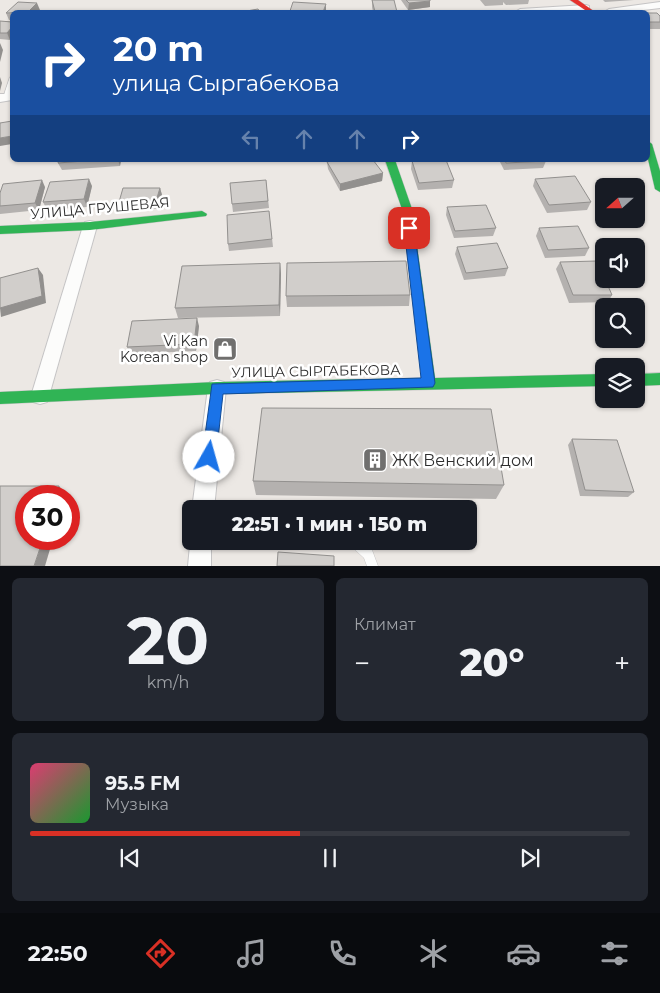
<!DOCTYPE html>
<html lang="ru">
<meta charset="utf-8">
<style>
:root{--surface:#171b24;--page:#242831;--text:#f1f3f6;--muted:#9ea1a6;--line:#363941;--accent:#d93025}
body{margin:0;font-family:Montserrat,sans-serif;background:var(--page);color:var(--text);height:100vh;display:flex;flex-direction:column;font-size:19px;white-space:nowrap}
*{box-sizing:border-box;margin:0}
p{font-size:16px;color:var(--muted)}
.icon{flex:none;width:28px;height:28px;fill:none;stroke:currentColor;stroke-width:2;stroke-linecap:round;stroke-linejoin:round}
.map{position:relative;height:566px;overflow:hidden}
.sheet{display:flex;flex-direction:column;gap:12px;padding:12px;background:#0d0f14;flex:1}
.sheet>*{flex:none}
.banner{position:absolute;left:10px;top:10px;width:640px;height:152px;border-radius:8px;box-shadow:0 1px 4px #0004;background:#1a4fa0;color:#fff;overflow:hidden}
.needle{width:32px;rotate:249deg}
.tools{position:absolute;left:595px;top:178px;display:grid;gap:10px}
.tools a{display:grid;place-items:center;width:50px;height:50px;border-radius:8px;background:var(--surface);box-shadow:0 1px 4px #0004;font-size:25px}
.speed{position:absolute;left:15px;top:485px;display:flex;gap:10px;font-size:25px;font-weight:700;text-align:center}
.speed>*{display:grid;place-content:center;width:65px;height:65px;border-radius:50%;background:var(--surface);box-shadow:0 1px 4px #0004;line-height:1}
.speed .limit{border:8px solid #d22;background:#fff;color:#111}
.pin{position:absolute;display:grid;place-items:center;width:42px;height:42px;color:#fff;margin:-21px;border-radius:10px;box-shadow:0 2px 8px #0006}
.me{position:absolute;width:55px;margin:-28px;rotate:7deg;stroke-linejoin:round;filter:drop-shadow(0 0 4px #0008)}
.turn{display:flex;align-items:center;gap:18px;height:105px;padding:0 20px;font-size:22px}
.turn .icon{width:65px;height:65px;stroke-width:2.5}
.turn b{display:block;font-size:35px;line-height:42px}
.lanes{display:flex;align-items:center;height:48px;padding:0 20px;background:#0003;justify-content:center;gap:25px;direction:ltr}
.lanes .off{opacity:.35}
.big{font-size:38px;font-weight:800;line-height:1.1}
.sheet .widget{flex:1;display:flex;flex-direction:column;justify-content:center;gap:8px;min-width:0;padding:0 18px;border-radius:8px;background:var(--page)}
.sheet .dial{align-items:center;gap:0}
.dial b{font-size:65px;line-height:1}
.song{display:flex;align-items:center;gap:15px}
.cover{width:60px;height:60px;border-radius:8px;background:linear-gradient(135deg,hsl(340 70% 55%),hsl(130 70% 35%))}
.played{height:5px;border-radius:2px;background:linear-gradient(90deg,var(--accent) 45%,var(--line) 45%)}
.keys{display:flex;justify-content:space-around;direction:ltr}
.heat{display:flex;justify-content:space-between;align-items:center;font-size:28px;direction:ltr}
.sheet .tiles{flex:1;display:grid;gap:12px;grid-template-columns:1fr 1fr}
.widget:last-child{grid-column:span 2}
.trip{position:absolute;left:182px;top:500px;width:295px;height:50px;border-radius:8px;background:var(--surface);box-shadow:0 1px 4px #0004;font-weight:800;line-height:50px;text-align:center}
.tabs{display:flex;height:80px;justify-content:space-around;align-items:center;background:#090b0e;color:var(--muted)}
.tabs .icon{width:35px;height:35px}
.tabs .current{color:var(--accent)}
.tabs b{font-size:22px;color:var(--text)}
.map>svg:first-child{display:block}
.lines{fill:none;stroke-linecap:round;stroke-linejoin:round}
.lane-casing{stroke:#c5c4c5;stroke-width:1}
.street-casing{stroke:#c5c4c5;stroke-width:2}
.fast-casing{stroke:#c5c4c5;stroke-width:1}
.jam-casing{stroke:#c5c4c5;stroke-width:1}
.lane{fill:#fcfcfb;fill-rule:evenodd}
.street{fill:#fcfcfb;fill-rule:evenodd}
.fast{fill:#30b455;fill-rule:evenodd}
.jam{fill:#e5322d;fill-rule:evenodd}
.wall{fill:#b4b1af}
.shaded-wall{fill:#92908e}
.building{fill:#d1cecb;stroke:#92908e}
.route{fill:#1a73e8;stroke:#114b97}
.labels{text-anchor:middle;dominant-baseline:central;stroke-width:5;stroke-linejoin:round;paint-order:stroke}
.street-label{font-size:14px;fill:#2e2e2e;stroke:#fff}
.poi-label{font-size:14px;fill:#2e2e2e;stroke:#fff;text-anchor:end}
.near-poi-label{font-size:16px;fill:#2e2e2e;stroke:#fff;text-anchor:start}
</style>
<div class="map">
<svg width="660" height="566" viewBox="0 0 660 566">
<rect width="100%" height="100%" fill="#ece8e4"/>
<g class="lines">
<defs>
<g id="lane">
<polygon points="10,77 12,77 12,85 9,98 6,100 3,98"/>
<polygon points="349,541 362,541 372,550 378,566 367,566 364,558 350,545"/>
</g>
<g id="street">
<polygon points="660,2 660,8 627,12 604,12 609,9"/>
<polygon points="586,5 589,6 589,10 515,12 520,9"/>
<polygon points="0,94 12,94 12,100 0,102"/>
<polygon points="90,221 95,222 97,226 49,396 47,402 40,404 33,402 31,396 83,226 85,222"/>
<polygon points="217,380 224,382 226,388 214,509 192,509 208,388 210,382"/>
<polygon points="191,535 191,541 211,541 211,566 188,566"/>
</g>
<g id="fast">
<polygon points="648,141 652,144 660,171 660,192 655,189 648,159"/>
<polygon points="385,160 395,160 412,209 435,378 604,374 604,386 217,394 0,404 0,392 217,382 422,378 402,209"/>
<polygon points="202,211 207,214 206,216 90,230 0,234 0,226 90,222"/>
<polygon points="660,373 660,385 636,386 636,374"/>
</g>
<polygon id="jam" points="570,0 578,0 595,12 588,12"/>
</defs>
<use href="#lane" class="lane-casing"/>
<use href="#street" class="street-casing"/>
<use href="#fast" class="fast-casing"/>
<use href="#jam" class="jam-casing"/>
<use href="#lane" class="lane"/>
<use href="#street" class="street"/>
<use href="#fast" class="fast"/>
<use href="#jam" class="jam"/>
</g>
<g class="wall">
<polygon points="372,0 397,12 373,12 372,7"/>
<polygon points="401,0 430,0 430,7 408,10"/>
<polygon points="480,0 529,0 528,4 506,5 503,2 503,5 485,6"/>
<polygon points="603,0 634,0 605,2"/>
<polygon points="40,10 12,12 12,20 9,20 6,13"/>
<rect x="290" y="11" width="36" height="1"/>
<polygon points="648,13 660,16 660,29 648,29"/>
<polygon points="0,21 12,22 10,40 0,39"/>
<polygon points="59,160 121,160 120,166 62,170 58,163"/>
<polygon points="499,160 546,160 546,161 543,168 504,170"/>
<polygon points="412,161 454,180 452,188 418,190 411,169"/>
<polygon points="327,162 383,173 382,181 340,191 328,169"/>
<polygon points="535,179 591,202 587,210 547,213 533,186"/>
<polygon points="266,180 269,208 233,212 232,204"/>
<polygon points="92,186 87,207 47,210 43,202"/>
<polygon points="45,187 39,210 0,214 0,193"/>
<polygon points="160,188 162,195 159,209 122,209 119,202"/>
<polygon points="447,207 496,228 493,236 454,238 446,215"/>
<polygon points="269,211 273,247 229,251 228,244"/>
<polygon points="539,228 589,248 585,256 545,258 536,236"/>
<polygon points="457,247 508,268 505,276 464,280 455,254"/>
<polygon points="560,262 612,295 608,302 569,303 556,269"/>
<polygon points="280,263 281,274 280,316 178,318 175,308"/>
<polygon points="410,295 409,306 287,307 286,296"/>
<polygon points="199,326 196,351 130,354 127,347"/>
<polygon points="572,439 634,492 628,497 580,496 568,445"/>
<polygon points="253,481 504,485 496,499 256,495"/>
</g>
<g class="shaded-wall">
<polygon points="430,1 430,7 408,10 409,3"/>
<polygon points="37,3 40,10 37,12 28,12"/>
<polygon points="326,4 326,12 323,12"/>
<polygon points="12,27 12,37 10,40 7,33"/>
<polygon points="0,43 3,50 0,62"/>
<polygon points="0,77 2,83 0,91"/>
<polygon points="12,136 12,144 0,146 0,138"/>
<polygon points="118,160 121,160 120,166"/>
<polygon points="383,173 382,181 340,191 340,184"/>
<polygon points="89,179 92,186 87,207 84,199"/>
<polygon points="42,180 45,187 39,210 35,203"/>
<polygon points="160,188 162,195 159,209 156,201"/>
<polygon points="280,263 281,274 280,316 279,305"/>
<polygon points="38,268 43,275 46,303 1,317 0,308"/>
<polygon points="197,318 199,326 196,351 194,344"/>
<polygon points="59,486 66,495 66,496 56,496"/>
<polygon points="43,539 53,539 45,566 34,566"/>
</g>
<g class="building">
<polygon points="372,0 394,0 397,12 375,12"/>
<polygon points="406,0 430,0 430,1 409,3"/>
<polygon points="18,2 37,3 28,12 6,13"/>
<polygon points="293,2 326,4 323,12 290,11"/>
<polygon points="258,9 260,12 241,12"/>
<polygon points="648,13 657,13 660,16 660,22 648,22"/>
<polygon points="0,21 12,22 12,27 7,33 0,33"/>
<polygon points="12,121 12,136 0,138 0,123"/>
<polygon points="59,160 97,160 58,163"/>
<polygon points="335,160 373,160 383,173 340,184 327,162"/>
<polygon points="425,160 446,160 454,180 419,183 412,161"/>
<polygon points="505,160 546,160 546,161 506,163"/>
<polygon points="575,176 591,202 549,205 535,179"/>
<polygon points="89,179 84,199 43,202 50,182"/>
<polygon points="42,180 35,203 0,206 0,193 3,184"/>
<polygon points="266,180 268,201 232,204 230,183"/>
<polygon points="123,188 160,188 156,201 119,202"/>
<polygon points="486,205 496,228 455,231 447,207"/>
<polygon points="269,211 272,239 228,244 227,215"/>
<polygon points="578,226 589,248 548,250 539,228"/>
<polygon points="497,243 508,268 466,273 457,247"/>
<polygon points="406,261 410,295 286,296 287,263"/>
<polygon points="597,261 604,276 604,279 605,279 612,295 573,295 560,262"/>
<polygon points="280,263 279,305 175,308 182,266"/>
<polygon points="38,268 42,296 0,308 0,278"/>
<polygon points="197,318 194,344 127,347 132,321"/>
<polygon points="262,408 491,409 504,485 253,481"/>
<polygon points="572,439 617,440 634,492 585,490"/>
<polygon points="0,486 59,486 56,496 26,496 26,539 43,539 34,566 0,566"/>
<polygon points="278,552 334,556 334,566 277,566"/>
</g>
<polygon class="route" points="409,225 414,228 435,383 433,387 223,394 216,457 214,462 209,464 204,462 202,457 212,384 421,378 404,228"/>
<defs>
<symbol id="shop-square" viewBox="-11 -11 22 22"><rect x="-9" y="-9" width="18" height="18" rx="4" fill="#706f6e" stroke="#fff"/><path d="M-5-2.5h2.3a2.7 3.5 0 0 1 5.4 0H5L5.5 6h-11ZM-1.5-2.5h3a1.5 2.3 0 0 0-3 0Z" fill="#fff"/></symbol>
<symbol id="building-square" viewBox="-11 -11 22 22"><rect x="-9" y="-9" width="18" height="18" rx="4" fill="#706f6e" stroke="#fff"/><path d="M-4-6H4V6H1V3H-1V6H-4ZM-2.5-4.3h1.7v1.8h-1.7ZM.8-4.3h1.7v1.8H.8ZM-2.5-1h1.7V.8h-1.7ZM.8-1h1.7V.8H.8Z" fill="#fff"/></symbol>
</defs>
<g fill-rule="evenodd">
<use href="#shop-square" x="211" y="335" width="28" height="28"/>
<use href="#building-square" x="361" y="446" width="28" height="28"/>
</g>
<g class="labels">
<g class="street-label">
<text transform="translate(100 208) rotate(-5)">УЛИЦА ГРУШЕВАЯ</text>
<text transform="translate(316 371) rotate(-1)">УЛИЦА СЫРГАБЕКОВА</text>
</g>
<g class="poi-label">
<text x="208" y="341">Vi Kan<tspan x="208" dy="16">Korean shop</tspan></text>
</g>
<g class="near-poi-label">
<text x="392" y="460">ЖК Венский дом</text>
</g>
</g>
</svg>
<div class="tools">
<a><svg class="needle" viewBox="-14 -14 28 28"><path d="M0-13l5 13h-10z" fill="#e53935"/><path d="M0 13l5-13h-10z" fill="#9ea1a6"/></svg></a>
<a><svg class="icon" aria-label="sound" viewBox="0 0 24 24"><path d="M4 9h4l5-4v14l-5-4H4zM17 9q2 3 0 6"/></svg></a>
<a><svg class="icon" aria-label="search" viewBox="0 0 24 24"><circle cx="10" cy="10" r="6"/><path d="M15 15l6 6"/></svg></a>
<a><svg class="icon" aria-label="layers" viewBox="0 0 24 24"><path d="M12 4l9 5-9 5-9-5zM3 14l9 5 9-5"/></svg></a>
</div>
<div class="speed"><div class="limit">30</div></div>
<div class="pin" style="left:409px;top:228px;background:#d93025"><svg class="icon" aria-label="arrive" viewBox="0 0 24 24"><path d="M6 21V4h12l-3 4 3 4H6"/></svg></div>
<svg class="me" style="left:209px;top:457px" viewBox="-20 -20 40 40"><circle r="19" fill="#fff"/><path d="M0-13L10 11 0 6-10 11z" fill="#1a73e8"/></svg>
<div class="trip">22:51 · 1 мин · 150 m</div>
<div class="banner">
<div class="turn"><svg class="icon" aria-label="right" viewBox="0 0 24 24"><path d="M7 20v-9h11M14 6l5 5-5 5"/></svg><div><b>20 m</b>улица Сыргабекова</div></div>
<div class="lanes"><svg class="icon off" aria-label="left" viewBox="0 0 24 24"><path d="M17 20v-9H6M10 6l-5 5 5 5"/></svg><svg class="icon off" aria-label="ahead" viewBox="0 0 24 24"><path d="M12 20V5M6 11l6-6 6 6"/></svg><svg class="icon off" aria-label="ahead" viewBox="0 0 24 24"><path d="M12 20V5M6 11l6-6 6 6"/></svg><svg class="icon" aria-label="right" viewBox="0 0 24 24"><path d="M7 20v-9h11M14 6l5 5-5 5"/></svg></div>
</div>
</div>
<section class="sheet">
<div class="tiles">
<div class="widget dial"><b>20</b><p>km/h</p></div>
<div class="widget"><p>Климат</p>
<div class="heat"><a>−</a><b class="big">20°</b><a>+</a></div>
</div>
<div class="widget">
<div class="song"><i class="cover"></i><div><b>95.5 FM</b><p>Музыка</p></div></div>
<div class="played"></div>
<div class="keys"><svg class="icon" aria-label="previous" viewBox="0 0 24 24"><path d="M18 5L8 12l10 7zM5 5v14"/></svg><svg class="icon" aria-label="pause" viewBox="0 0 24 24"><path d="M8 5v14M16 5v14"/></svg><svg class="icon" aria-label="next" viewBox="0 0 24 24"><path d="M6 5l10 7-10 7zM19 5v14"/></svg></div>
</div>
</div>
</section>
<nav class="tabs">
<b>22:50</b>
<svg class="icon current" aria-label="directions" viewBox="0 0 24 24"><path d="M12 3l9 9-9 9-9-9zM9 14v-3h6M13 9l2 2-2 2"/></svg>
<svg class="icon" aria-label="music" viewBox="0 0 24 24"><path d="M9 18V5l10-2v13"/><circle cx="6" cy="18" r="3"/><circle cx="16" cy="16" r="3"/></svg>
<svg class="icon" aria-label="phone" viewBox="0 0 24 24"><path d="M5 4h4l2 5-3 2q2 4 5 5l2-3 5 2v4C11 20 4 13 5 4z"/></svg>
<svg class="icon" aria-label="climate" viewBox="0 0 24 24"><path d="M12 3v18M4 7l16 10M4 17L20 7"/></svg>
<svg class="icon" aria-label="car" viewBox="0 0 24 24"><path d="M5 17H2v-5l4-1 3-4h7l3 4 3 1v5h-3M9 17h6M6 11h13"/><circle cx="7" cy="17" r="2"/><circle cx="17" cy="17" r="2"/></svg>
<svg class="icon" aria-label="filters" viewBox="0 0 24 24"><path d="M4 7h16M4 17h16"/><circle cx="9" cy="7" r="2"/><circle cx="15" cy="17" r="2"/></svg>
</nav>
